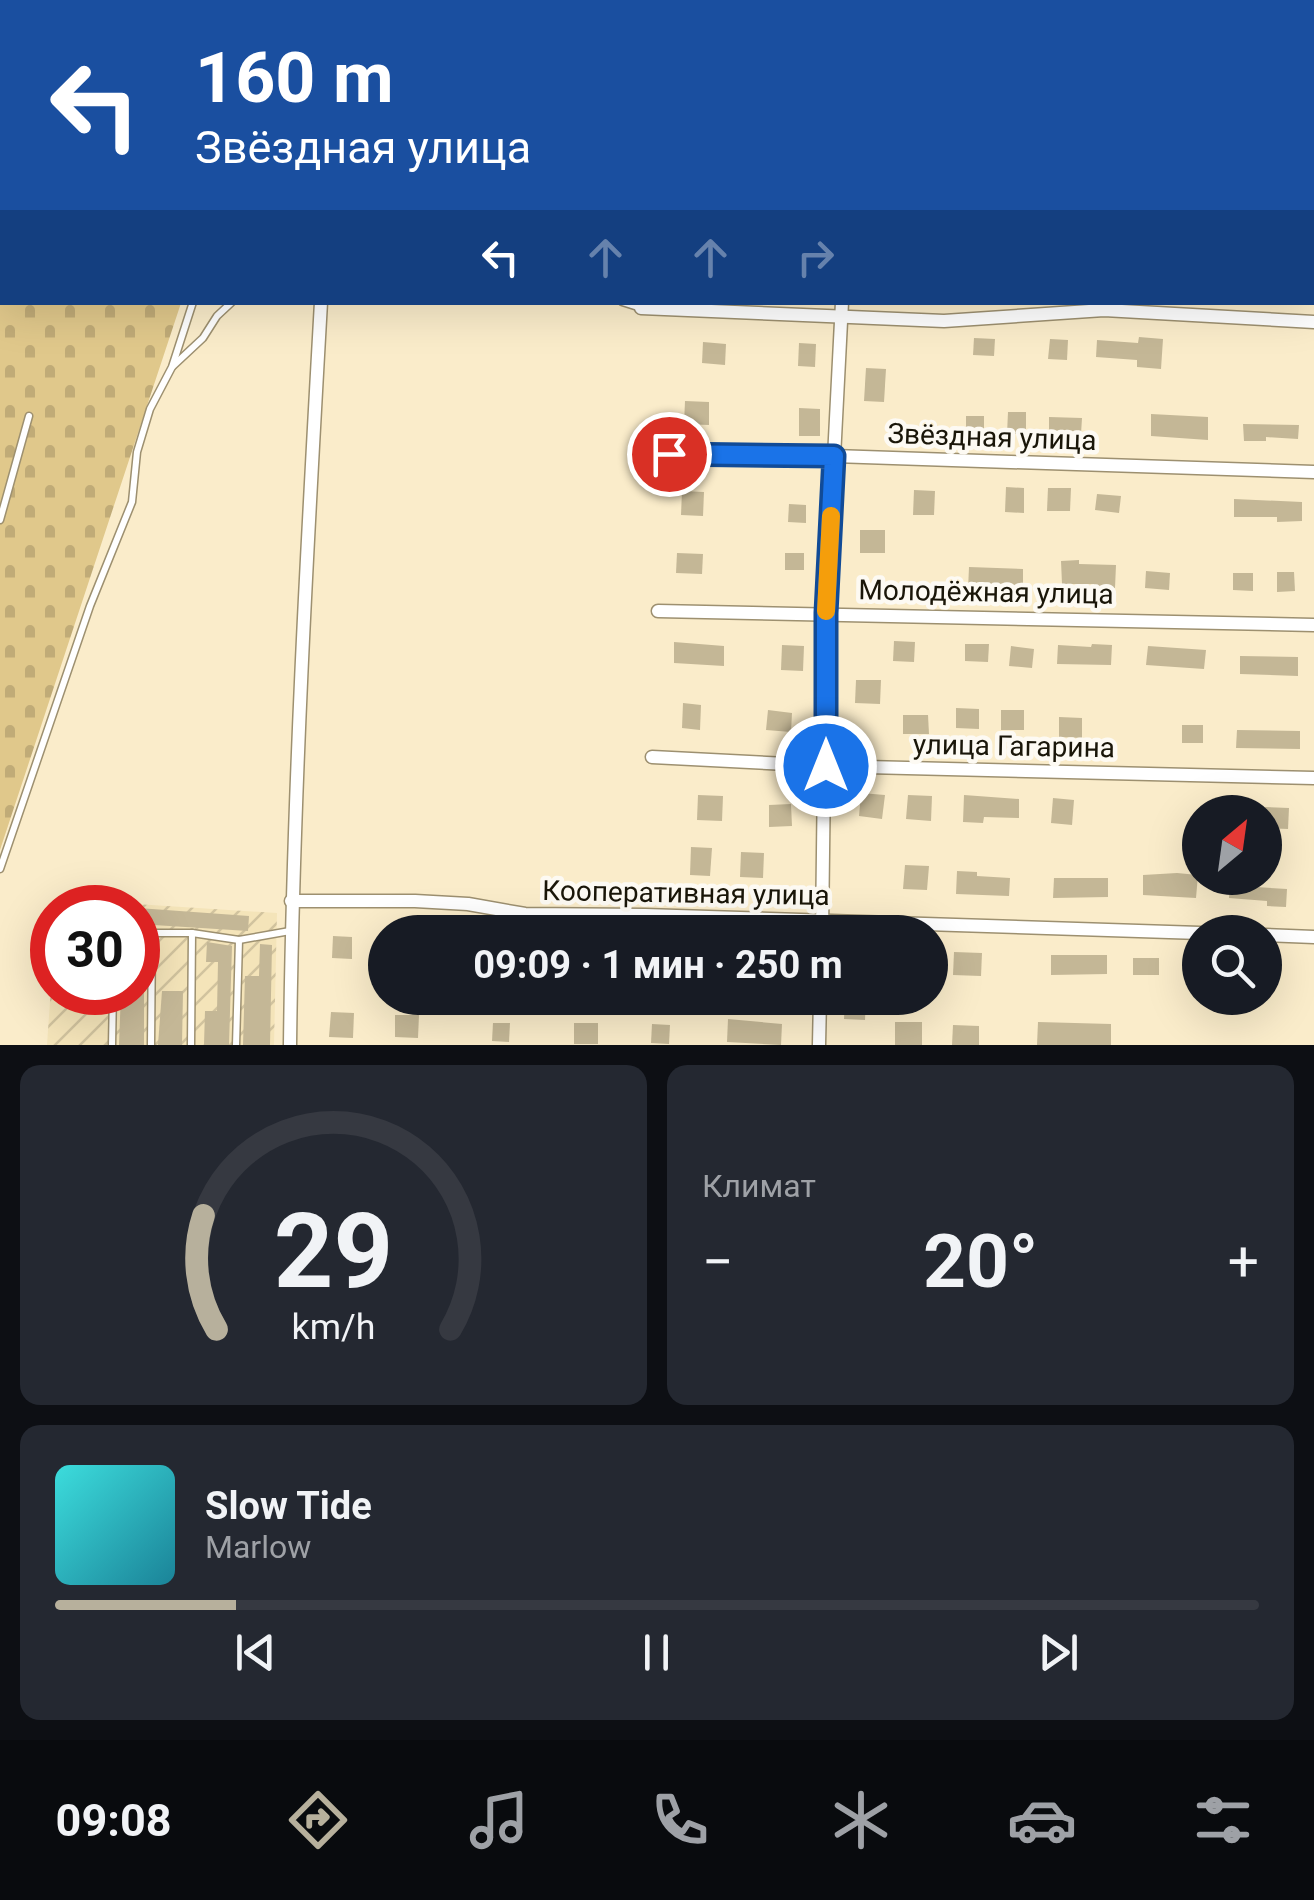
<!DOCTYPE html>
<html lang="ru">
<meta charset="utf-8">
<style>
:root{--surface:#171b24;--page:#242831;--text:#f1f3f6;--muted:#9ea1a6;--line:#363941;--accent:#b7b09c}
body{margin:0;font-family:Roboto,sans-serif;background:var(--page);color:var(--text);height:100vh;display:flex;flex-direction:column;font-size:38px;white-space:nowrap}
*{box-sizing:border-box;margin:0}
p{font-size:32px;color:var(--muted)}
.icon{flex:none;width:55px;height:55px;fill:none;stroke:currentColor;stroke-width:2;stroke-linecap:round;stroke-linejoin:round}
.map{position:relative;height:1045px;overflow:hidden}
.panel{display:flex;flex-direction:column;gap:20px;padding:20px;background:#0d0f14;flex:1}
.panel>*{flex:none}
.banner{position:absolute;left:0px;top:0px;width:1315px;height:305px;box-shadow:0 10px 40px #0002;background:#1a4fa0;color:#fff;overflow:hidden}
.needle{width:65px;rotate:29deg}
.buttons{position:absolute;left:1182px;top:795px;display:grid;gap:20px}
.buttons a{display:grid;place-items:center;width:100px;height:100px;border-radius:50%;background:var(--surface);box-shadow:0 10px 40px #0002;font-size:50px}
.speed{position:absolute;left:30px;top:885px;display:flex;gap:20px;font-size:50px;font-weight:700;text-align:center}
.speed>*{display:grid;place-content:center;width:130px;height:130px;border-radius:50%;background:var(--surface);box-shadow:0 10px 40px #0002;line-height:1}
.speed .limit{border:15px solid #d22;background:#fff;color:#111}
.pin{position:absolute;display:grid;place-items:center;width:85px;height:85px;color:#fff;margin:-42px;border:5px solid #fff;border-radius:50%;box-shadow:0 2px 10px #0007}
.me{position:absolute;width:110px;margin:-55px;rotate:0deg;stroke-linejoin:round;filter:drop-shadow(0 0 8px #0008)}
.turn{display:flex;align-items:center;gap:35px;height:210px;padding:0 30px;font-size:45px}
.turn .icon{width:130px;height:130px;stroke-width:2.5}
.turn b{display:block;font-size:70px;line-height:85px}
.lanes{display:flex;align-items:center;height:95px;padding:0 30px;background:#0003;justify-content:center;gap:50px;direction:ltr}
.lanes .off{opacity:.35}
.big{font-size:75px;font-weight:700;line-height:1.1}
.panel .widget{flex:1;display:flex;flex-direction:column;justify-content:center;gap:15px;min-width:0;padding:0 35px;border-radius:20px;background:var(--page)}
.panel .dial{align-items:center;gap:0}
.dial svg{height:260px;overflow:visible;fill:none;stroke:var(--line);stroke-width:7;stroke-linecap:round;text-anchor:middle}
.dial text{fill:var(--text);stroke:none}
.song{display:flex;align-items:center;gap:30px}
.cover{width:120px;height:120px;border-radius:15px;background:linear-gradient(135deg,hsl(180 70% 55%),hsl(190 70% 35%))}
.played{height:10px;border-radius:5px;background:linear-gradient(90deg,var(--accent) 15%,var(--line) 15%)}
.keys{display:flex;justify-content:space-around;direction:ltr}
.heat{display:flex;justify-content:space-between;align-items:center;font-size:55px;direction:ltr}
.panel .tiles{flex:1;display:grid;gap:20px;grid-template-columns:1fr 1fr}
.widget:last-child{grid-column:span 2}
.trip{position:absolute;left:368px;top:915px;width:580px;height:100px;border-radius:50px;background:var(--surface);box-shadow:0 10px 40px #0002;font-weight:700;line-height:100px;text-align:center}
.tabs{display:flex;height:160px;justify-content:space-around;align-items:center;background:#090b0e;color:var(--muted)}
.tabs .icon{width:70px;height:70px}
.tabs .on{color:var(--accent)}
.tabs b{font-size:45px;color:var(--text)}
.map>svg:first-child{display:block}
.industrial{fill:url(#industrial-furrows)}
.cemetery{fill:url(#cemetery-stones)}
.building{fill:#c4b796}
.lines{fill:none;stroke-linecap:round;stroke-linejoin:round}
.service-casing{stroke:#9d9070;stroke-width:9}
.minor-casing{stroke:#9d9070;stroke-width:15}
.secondary-casing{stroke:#9d9070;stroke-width:20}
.service{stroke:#fff;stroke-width:6}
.minor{stroke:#fff;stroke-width:12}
.secondary{stroke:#f4ebd1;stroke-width:18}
.route-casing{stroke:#114b97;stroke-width:25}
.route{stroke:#1a73e8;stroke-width:18}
.slow{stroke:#f59e0b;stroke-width:18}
.labels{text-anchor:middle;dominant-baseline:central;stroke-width:9;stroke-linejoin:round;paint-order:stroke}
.street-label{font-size:28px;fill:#1a1609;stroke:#fdfaf3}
</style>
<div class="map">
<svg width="1314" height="1045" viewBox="0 0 1314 1045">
<defs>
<pattern id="industrial-furrows" width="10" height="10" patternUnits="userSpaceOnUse" patternTransform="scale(2.5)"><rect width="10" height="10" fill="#f4e4b9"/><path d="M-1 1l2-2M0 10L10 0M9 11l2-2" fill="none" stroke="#d1c39e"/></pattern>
<pattern id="cemetery-stones" width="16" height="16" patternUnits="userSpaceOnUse" patternTransform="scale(2.5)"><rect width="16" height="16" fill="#e0c88b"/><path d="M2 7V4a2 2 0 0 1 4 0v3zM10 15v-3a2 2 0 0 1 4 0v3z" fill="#c0ab77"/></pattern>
</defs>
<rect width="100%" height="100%" fill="#faecca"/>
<polygon class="industrial" points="58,899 277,913 274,1045 47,1045 52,972 52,992 138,992 138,908 57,907"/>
<polygon class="cemetery" points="0,178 2,178 2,302 181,303 0,850"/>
<g class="building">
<polygon points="1139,337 1163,339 1161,369 1137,367 1137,360 1096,357 1097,340 1138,343"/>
<polygon points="974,338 995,339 994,356 973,355"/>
<polygon points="1050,339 1068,340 1067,360 1048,359"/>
<polygon points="703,342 726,344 725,365 702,363"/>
<polygon points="799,343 816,344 815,367 798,366"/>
<polygon points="866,368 886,369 884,402 864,401"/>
<polygon points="685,401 709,402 709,425 684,424"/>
<polygon points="799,408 820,409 820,436 799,436"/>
<polygon points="1008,412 1026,412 1026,434 1007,434"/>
<polygon points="1151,414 1208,417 1208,440 1151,436"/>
<rect x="966" y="416" width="18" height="19"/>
<polygon points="1049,417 1082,418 1081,434 1049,434"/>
<polygon points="1243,424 1299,425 1298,439 1266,437 1266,441 1244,441"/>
<polygon points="1006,487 1024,488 1024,513 1005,512"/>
<polygon points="1048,488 1071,488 1070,511 1047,511"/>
<polygon points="914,490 935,491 934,515 913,515"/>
<polygon points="682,491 704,492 703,516 681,515"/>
<polygon points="1097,494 1121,496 1119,513 1095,510"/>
<polygon points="1234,499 1302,502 1302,521 1277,522 1277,517 1234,517"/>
<polygon points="789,504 806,505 806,523 788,522"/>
<rect x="860" y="530" width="25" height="23"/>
<polygon points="677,553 703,554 702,574 676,573"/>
<rect x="785" y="553" width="19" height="17"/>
<polygon points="1079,560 1079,564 1116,565 1115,588 1094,588 1094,584 1062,584 1061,561"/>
<polygon points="969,567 1023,569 1023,591 968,590"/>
<polygon points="1146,571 1170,573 1169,590 1145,588"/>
<polygon points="1277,572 1294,572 1295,591 1277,592"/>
<polygon points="1233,573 1253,573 1253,591 1233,590"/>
<polygon points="894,641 915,642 914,662 893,661"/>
<polygon points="674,642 724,646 724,666 674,663"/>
<polygon points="965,644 989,644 988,662 965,661"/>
<polygon points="1092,644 1112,645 1111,665 1057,664 1058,645 1091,647"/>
<polygon points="782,645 804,646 803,671 781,670"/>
<polygon points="1011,646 1034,649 1032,668 1009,666"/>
<polygon points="1148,646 1206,650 1204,669 1146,665"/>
<polygon points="1240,656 1298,657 1298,676 1240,674"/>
<polygon points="856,680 881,680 880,704 855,703"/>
<polygon points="683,703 701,705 700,730 682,728"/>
<polygon points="956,708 979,709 979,729 956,728"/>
<polygon points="768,710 792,713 791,732 766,730"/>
<rect x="1001" y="710" width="23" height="20"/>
<polygon points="903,715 928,715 929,734 903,734"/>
<polygon points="1059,717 1082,718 1082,738 1059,737"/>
<rect x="1182" y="725" width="21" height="18"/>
<polygon points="1237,730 1300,731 1300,749 1236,748"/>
<polygon points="861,793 885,795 882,819 859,816"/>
<polygon points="698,795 723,796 722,821 697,820"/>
<polygon points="908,795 932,796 931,821 906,819"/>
<polygon points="964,795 1019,799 1019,818 984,817 983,823 963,822"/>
<polygon points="1053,798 1074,800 1072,825 1051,823"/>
<polygon points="791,804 792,826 769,827 769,805"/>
<polygon points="1265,807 1289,808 1288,829 1265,828"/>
<polygon points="691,847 712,848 710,876 690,875"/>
<polygon points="741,852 764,853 763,878 740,877"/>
<polygon points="905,865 929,866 927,890 903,889"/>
<polygon points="957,871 977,872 977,876 1010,878 1009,896 956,894"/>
<polygon points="1177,873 1198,875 1196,898 1143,895 1143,875"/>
<polygon points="1054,878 1108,878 1108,897 1053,898"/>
<polygon points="1230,880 1256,882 1256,887 1287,889 1286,907 1267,906 1267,901 1229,898"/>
<polygon points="138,908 249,916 248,931 138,924"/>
<polygon points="333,936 352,937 352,959 332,958"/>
<polygon points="207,942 232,946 229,1045 204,1045 205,1011 217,1011 218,962 206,962"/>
<polygon points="260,944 272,945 270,1045 243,1045 245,976 259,976"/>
<polygon points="954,952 982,953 981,976 953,975"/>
<polygon points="1051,955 1107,955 1107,974 1051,975"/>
<rect x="1133" y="958" width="26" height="17"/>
<polygon points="162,991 183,991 182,1045 158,1045"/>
<polygon points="121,992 144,992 144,1045 119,1045"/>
<polygon points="845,998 866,998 865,1020 844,1019"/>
<polygon points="331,1012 354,1013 353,1038 329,1037"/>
<polygon points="395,1015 419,1015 418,1038 395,1037"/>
<polygon points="728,1019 782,1024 781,1045 727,1042"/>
<rect x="895" y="1022" width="27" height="23"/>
<polygon points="1038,1022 1111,1024 1111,1045 1037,1045"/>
<polygon points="493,1023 510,1023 509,1042 492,1041"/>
<rect x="574" y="1023" width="24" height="21"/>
<polygon points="652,1024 670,1025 669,1044 651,1043"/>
<polygon points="953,1025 979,1026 979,1045 952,1045"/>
</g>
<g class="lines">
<defs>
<g id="service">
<polyline points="390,0 390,2"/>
<polyline points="334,2 334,0"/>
<polyline points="853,2 854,0"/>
<polyline points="0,188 2,189"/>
<polyline points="0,250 2,238"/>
<polyline points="622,302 641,308"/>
<polyline points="173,366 203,338 217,316 232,302"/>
<polyline points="0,520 29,416"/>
<polyline points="0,869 90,606 132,502 137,452 150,409 172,367 193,302"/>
<polyline points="112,1045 113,992"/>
<polyline points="151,1045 152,933 192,933 239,940 290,931"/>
<polyline points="191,1045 192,933"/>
<polyline points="236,1045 239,940"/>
</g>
<g id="minor">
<polyline points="400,2 402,0"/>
<polyline points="641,308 944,321 1104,310 1314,322"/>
<polyline points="669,454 834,456 1314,472"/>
<polyline points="658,611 1314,625"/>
<polyline points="652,757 826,766 1314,778"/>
<polyline points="291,901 415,901 468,904 525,914 645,915 1200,933"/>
<polyline points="822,932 826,613 842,302"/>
<polyline points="1265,935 1314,937"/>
<path d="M290,1045C293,797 307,550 321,302"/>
<polyline points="819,1045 820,998"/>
</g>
<g id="secondary">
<polyline points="0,150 2,150"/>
<polyline points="1312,168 1314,169"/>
</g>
</defs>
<use href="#service" class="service-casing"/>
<use href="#minor" class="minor-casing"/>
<use href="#secondary" class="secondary-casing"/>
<use href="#service" class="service"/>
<use href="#minor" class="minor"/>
<use href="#secondary" class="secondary"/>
</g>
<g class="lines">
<defs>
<polyline id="route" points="669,454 834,456 826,613 826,766"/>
</defs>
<use href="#route" class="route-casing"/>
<use href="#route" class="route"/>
<polyline class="slow" points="826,611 831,516"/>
</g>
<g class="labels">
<g class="street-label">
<text transform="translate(992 437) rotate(2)">Звёздная улица</text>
<text transform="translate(986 592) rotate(1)">Молодёжная улица</text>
<text transform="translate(1014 746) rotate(1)">улица Гагарина</text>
<text transform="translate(686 893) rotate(1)">Кооперативная улица</text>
</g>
</g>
</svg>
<div class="buttons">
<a><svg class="needle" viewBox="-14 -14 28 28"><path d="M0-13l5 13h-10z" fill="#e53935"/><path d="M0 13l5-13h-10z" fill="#9ea1a6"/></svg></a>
<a><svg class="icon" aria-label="search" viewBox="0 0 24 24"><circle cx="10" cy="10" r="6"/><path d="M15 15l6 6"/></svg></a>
</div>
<div class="speed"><div class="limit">30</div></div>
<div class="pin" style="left:669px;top:454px;background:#d93025"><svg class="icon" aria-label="arrive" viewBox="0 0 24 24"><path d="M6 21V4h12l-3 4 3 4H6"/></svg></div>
<svg class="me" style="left:826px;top:766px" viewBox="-20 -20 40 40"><circle r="17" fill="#1a73e8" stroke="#fff" stroke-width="3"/><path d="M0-11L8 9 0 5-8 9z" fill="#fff"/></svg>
<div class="trip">09:09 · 1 мин · 250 m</div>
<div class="banner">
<div class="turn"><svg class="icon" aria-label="left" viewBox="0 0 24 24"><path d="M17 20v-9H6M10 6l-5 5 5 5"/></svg><div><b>160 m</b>Звёздная улица</div></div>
<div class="lanes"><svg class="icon" aria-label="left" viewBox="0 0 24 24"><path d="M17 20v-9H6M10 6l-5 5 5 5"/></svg><svg class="icon off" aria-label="ahead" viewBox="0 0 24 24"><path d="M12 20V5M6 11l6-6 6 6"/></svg><svg class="icon off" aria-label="ahead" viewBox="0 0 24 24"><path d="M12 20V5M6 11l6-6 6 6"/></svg><svg class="icon off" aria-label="right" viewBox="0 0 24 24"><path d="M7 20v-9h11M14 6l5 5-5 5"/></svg></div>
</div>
</div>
<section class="panel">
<div class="tiles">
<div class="widget dial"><svg viewBox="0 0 100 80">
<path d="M14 69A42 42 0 1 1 86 69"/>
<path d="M14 69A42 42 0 0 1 10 34" stroke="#b7b09c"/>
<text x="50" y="56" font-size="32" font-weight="700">29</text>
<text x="50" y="72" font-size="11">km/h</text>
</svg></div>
<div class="widget"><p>Климат</p>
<div class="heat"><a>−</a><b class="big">20°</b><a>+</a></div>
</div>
<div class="widget">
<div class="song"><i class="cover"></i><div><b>Slow Tide</b><p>Marlow</p></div></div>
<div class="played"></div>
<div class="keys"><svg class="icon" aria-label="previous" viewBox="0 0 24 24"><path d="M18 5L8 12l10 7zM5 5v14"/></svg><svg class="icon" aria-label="pause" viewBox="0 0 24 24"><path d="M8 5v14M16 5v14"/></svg><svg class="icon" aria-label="next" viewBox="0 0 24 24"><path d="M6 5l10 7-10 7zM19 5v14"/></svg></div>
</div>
</div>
</section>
<nav class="tabs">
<b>09:08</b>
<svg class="icon on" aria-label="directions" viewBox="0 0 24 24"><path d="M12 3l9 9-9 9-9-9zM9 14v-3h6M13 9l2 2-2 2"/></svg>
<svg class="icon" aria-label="music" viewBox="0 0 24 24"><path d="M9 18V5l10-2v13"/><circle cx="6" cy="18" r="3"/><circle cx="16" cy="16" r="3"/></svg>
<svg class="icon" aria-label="phone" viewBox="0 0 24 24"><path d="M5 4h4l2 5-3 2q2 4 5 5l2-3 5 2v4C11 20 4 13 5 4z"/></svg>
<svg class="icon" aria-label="climate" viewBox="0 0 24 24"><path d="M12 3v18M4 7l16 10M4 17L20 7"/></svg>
<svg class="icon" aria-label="car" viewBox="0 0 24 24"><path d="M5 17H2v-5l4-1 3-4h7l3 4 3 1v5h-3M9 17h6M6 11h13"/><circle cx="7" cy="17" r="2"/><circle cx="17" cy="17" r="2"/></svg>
<svg class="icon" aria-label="filters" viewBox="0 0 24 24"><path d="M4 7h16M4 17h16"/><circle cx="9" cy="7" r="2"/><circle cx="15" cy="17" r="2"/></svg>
</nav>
